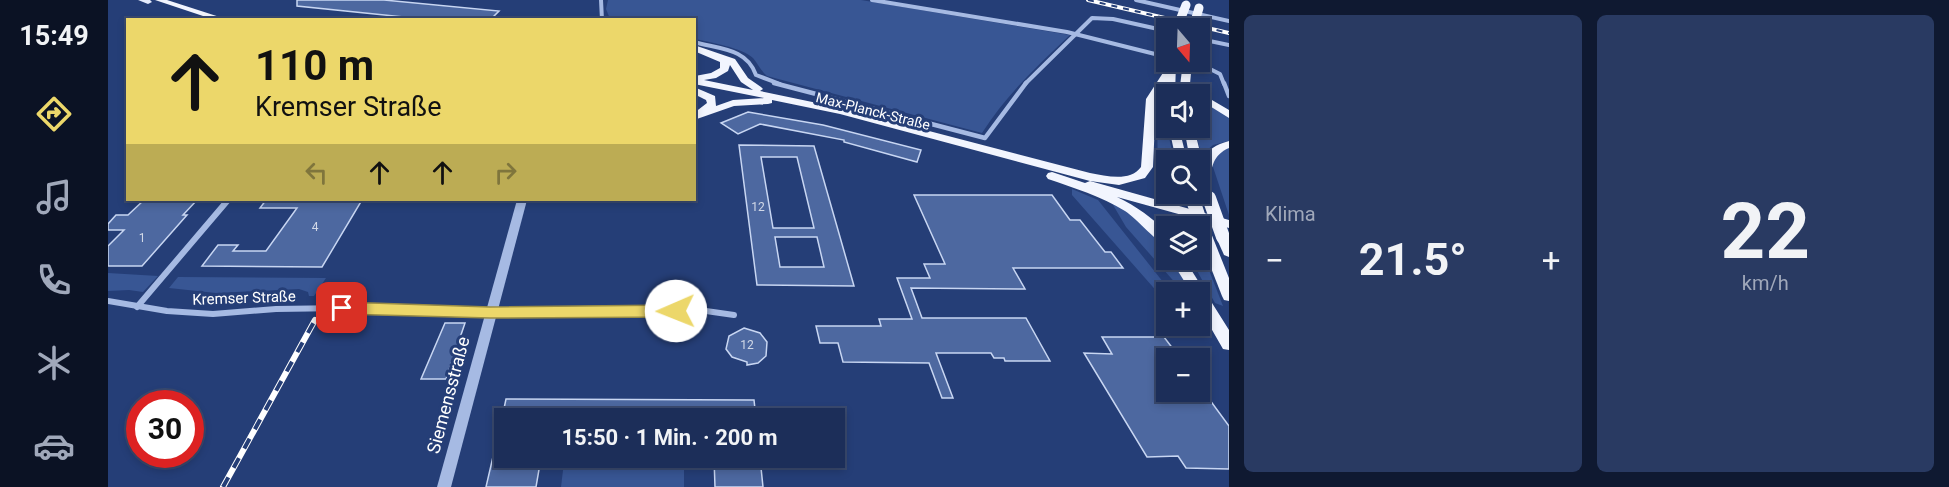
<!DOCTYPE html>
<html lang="de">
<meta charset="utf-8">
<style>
:root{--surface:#1c2e59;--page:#293a62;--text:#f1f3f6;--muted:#a0a8ba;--line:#3a4a6f;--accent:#ecd76a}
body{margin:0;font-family:Roboto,sans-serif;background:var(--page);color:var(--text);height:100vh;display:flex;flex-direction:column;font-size:22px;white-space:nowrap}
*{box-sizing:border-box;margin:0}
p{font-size:20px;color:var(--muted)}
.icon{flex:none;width:33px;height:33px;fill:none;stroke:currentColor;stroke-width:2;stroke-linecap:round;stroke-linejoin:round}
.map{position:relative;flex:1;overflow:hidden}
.sheet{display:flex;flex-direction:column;gap:15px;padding:15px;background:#0f1931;width:720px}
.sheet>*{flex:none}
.hud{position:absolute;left:18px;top:18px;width:570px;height:183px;border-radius:0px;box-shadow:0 3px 9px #0003,0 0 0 2px var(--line);background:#ecd76a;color:#111;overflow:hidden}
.needle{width:39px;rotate:161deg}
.tools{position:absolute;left:1048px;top:18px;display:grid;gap:12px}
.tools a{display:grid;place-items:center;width:54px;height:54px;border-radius:0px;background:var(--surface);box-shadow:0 3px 9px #0003,0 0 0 2px var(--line);font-size:30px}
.speed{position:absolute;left:18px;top:390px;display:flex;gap:12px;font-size:30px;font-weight:700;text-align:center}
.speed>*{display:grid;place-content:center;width:78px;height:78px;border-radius:50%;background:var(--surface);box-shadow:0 3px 9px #0003,0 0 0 2px var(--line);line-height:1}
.speed .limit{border:9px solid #d22;background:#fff;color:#111}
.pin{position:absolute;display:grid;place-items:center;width:51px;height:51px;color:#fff;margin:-26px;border-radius:12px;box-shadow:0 3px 9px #0006}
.me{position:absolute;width:66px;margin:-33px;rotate:269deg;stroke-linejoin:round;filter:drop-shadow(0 0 4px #0008)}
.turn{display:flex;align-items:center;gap:21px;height:126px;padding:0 30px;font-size:27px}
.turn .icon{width:78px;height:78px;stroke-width:2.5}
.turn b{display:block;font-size:42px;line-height:51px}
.lanes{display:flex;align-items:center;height:57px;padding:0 30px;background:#0003;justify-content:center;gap:30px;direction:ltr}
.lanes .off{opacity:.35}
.big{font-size:45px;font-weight:700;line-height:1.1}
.sheet .tile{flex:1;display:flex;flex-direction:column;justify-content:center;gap:9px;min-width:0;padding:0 21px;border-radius:9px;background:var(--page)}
.sheet .dial{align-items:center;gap:0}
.dial b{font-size:78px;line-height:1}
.heat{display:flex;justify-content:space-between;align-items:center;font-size:33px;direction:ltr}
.sheet .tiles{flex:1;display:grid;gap:15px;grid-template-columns:repeat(2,1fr)}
.trip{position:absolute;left:386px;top:408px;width:351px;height:60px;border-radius:0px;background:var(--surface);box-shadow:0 3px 9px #0003,0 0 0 2px var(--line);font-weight:700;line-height:60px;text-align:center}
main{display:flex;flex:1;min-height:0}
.menu{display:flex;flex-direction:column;width:108px;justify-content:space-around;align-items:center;background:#0b1224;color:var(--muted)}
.menu .icon{width:42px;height:42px}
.menu .active{color:var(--accent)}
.menu b{font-size:27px;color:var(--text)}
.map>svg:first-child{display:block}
.green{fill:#385694}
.building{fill:#4d68a0;stroke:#c8d6f2;stroke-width:1.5;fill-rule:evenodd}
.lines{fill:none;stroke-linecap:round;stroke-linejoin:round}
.minor-far2{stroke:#a6bae3;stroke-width:4}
.minor-far1{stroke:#a6bae3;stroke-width:4.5}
.minor{stroke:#a6bae3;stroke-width:6}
.tertiary{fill:#a6bae3;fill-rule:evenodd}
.primary{fill:#e5ebfc;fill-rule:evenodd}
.trunk{fill:#f2f5fe;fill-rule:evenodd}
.rail-far1-casing{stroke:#fff;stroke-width:4}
.rail-casing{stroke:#fff;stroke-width:6}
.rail-far1{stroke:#253e77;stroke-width:2;stroke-dasharray:6;stroke-linecap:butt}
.rail{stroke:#253e77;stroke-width:4;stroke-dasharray:11;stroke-linecap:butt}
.trunk-bridge-far1{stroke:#f2f5fe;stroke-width:9}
.trunk-bridge{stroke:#f2f5fe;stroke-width:14}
.route{fill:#ecd76a;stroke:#998c45;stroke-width:1.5}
.labels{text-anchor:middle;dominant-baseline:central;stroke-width:6;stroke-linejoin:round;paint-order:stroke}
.number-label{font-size:12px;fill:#d2d9e7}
.far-street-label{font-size:14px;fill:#fff;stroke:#253e77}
.street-label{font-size:15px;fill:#fff;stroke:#253e77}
.near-street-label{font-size:18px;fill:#fff;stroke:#253e77}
</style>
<main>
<nav class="menu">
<b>15:49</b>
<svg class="icon active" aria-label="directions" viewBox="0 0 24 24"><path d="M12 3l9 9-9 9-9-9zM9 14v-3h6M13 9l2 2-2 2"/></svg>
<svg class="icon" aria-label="music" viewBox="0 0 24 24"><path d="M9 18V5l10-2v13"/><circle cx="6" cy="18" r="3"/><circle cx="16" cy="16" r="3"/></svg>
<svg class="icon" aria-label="phone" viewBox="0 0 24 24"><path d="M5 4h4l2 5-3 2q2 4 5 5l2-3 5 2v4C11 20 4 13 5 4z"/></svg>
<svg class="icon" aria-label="climate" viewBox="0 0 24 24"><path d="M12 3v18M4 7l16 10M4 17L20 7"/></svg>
<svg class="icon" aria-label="car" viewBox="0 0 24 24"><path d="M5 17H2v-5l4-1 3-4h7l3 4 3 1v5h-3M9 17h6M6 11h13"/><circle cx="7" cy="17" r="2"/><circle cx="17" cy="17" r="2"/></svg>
</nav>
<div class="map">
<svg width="1121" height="487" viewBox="0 0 1121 487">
<rect width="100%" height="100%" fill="#253e77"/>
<g class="green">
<path d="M500,0H753L962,35C929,66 898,95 874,133L659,76C653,71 650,64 645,58C635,48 601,42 587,39L586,20L502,19L498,9Z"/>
<polygon points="1051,93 1057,94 1059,128 1066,160 1059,160 1059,194 1073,194 1075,202 1058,196 1050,189 1049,103"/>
<polygon points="1092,100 1121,117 1121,141 1105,145 1097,152 1092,150 1087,128 1092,128"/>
<polygon points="1121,147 1121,215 1104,164 1105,157"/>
<polygon points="964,189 990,200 1063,292 1059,292 1059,303 964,195"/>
<path d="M1001,198C1018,210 1059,238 1059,260H1064L1081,286H1070L1018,227Z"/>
<polygon points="1092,247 1115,306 1107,303 1083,260 1092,260"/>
<polygon points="0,273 50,276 35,292 21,290 0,291"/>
<polygon points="70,277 218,278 206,296 201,296 200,292 191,289 108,293 61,288"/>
<polygon points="456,462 576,462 576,487 453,487"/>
</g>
<g class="building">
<polygon points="189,0 276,0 391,11 382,20 325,20 189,6"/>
<polygon points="640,112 715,125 813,150 809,162 736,142 736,140 652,124 630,134 613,123"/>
<path d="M631,145L706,146L746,286L649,285ZM653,157H689L706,228H665ZM667,237H709L716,267H672Z"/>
<polygon points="806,195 944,195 962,220 972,220 997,252 1003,252 1015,268 905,268 917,289 803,288 814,318 918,318 942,361 897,361 896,358 886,358 883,353 828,353 845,398 834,398 821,363 735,362 730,343 712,343 708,326 773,326 771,319 804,319 789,278 822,278 816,264 837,264"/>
<polygon points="36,200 89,200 75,215 79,215 34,266 0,266 0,246 16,230 0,230 0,224 8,215 20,215"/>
<polygon points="158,200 254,200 214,267 94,266 110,245 130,245 125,251 158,251 189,208 152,208"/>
<polygon points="337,323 357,323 338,379 313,379"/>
<polygon points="636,328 652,333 659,342 658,356 650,363 639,365 639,362 624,357 618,349 621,336"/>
<polygon points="994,337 1056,337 1072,358 1059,358 1059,392 1096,392 1121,426 1121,469 1078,468 1070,456 1039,457 976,353 1004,354"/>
<polygon points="398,399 646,400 648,418 394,418"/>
<polygon points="393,422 396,422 396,458 433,458 428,487 378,487"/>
<polygon points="606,458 652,458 655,487 607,487"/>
</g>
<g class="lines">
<g class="minor-far2">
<polyline points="493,0 494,20"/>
<polyline points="764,0 959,32 1059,57"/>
<polyline points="1028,0 1121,21"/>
<polyline points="1092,39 1121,45"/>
<path d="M586,42C611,49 639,48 648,75L672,84"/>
<polyline points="1076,62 1096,66 1112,74 1116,84"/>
<polyline points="917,84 984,18 1005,19 1059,31"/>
</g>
<g class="minor-far1">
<polyline points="666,83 877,138 918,83"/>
<polyline points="1116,83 1121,96"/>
</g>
<g class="minor">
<polyline points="0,301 59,311 105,314 168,309 235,308 382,313 591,310 626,315"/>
<polyline points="29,307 120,200"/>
</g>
<polygon class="tertiary" points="409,200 419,200 343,487 329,487"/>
<polygon class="primary" points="30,0 42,0 44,2 40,4"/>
<g class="trunk">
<polygon points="47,0 59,0 121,20 107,20"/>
<path d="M586,45L627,59L640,78L653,87L655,89L652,91L733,108L982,173C999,176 1022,182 1033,167L1038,99L1062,62L1068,64L1067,94L1058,96V82L1048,99L1045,167L1037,178L1011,185L982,181L732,114L664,100V103L660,104L626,106L586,120V113L599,103L598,100L586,94V87L607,96L608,106L625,100L656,98L586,84L587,76L603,73L612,68V62L586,51ZM622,65L633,82L645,90L596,80L608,78L620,71Z"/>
<polygon points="1075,62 1084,63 1081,94 1071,94"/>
<polygon points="1092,93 1121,110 1121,118 1092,100 1092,94 1088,94"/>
<polygon points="1061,128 1071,128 1079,160 1068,160"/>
<polygon points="1076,128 1086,128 1094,160 1092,162 1092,160 1082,160"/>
<path d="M1121,141V148C1105,155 1103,167 1102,184L1100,187H1092C1092,162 1094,148 1121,141Z"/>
<path d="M944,172L977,183L982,181L1121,220V228L1009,197C1028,206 1045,218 1059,233V247C1052,245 1028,218 1017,211C993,196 966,188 940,179L938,176L940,173Z"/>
<polygon points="1096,229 1103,233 1121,278 1121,301 1116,300 1114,296 1092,240 1092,230"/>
<polygon points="1115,233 1121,236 1121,257 1116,255 1108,237"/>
<polygon points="1063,260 1077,260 1121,330 1121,350 1115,349 1092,309 1092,292 1083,292"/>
</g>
<defs>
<polyline id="rail-far1" points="980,0 1121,33"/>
<polyline id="rail" points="115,487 207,320"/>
</defs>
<use href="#rail-far1" class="rail-far1-casing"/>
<use href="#rail" class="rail-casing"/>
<use href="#rail-far1" class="rail-far1"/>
<use href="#rail" class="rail"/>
<g class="trunk-bridge-far1">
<polyline points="1069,28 1078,5"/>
<polyline points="1085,28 1091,8"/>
</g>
<g class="trunk-bridge">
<polyline points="1083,194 1096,233"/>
<polyline points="1101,198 1115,237"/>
</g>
</g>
<polygon class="route" points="234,302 382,307 568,305 573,307 576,311 573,315 568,317 382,318 234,314 229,312 227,308 229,304"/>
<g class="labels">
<g class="number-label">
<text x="650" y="207">12</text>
<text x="207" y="227">4</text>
<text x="34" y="238">1</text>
<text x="639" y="345">12</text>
</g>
<g class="far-street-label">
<text transform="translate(765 111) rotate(14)">Max-Planck-Straße</text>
</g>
<g class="street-label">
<text transform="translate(136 298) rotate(-2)">Kremser Straße</text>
</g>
<g class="near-street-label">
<text transform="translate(340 395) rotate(-75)">Siemensstraße</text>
</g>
</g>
</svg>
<div class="tools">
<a><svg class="needle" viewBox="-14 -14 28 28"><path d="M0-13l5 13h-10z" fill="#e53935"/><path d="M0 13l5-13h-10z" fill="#a0a8ba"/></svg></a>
<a><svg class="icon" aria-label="sound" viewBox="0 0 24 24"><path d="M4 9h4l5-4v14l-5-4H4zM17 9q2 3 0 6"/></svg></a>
<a><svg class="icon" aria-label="search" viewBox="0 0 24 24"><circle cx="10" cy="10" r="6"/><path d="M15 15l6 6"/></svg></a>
<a><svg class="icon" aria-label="layers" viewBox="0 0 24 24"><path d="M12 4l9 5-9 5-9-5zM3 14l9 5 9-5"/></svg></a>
<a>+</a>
<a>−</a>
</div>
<div class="speed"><div class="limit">30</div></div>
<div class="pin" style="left:234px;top:308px;background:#d93025"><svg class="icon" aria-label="arrive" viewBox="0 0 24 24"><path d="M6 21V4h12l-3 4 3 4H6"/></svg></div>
<svg class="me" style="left:568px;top:311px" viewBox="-20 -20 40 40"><circle r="19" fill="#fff"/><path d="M0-13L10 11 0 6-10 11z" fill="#ecd76a"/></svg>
<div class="trip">15:50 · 1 Min. · 200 m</div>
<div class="hud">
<div class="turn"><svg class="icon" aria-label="ahead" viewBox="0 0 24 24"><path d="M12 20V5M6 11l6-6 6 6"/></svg><div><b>110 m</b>Kremser Straße</div></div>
<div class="lanes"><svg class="icon off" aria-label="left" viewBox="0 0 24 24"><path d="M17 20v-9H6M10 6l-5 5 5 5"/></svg><svg class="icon" aria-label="ahead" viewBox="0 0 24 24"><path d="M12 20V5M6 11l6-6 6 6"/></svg><svg class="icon" aria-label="ahead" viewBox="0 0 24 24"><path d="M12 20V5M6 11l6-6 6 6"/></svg><svg class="icon off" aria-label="right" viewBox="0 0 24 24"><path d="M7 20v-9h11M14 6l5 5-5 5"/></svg></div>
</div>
</div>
<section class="sheet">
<div class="tiles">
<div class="tile"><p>Klima</p>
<div class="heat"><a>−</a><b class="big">21.5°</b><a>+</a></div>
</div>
<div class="tile dial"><b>22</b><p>km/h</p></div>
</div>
</section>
</main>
